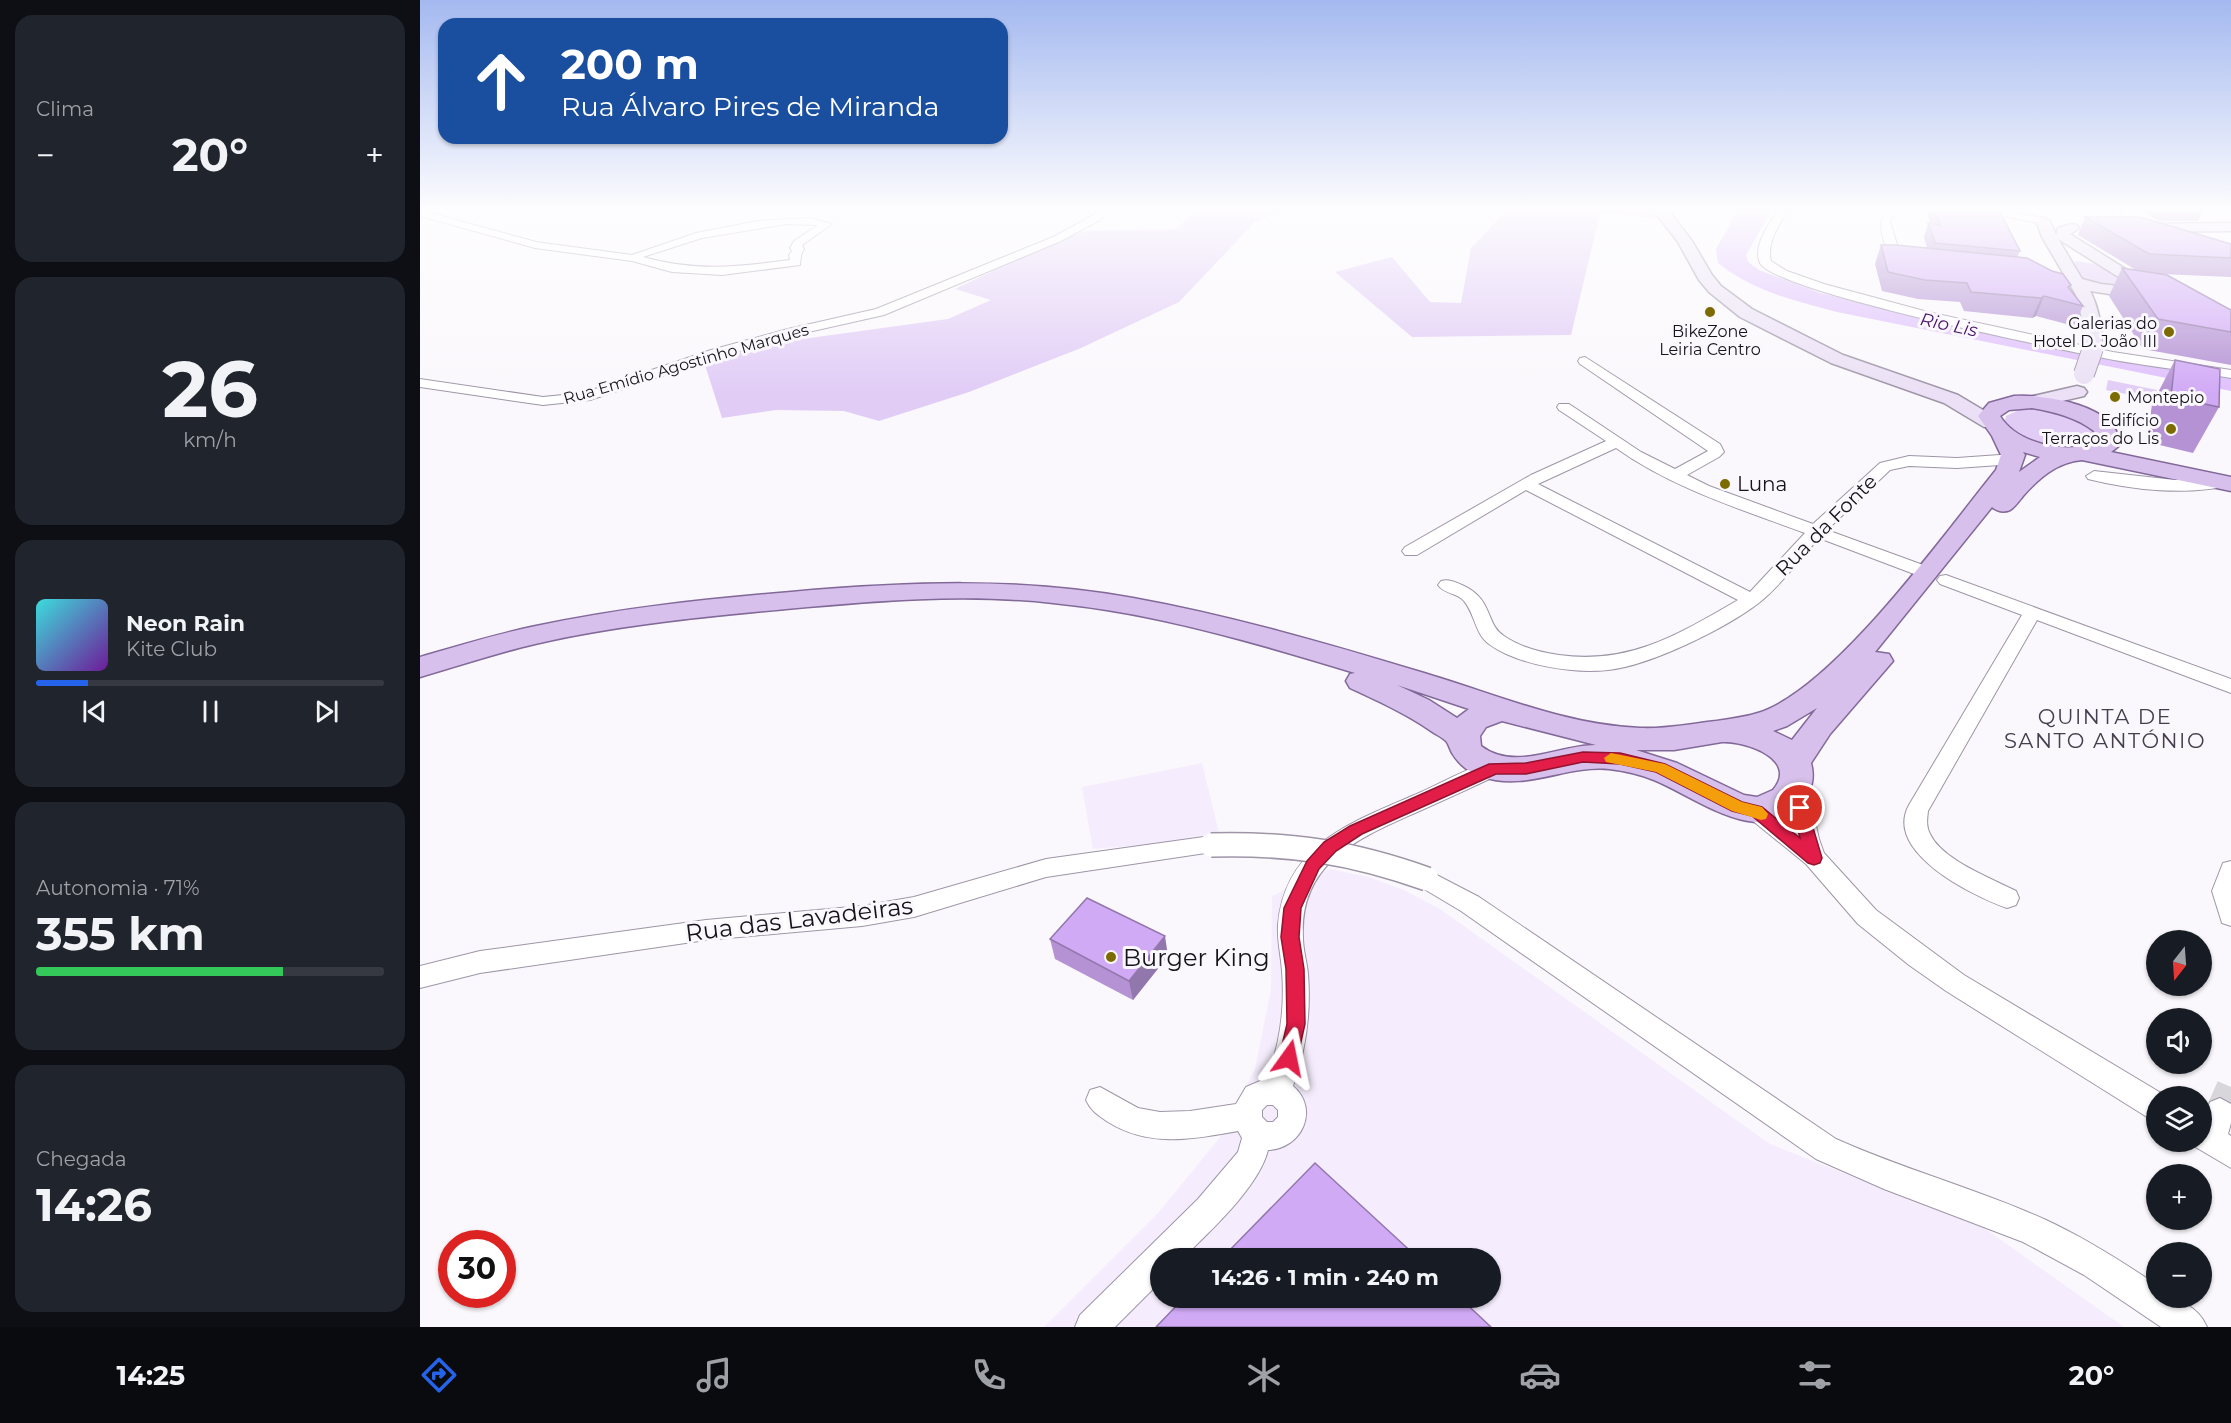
<!DOCTYPE html>
<html lang="pt">
<meta charset="utf-8">
<style>
:root{--surface:#171b24;--page:#20242c;--text:#f1f3f6;--muted:#9ea1a6;--line:#363941;--accent:#2563eb}
body{margin:0;font-family:Montserrat,sans-serif;background:var(--page);color:var(--text);height:100vh;display:flex;flex-direction:column;font-size:22px;white-space:nowrap}
*{box-sizing:border-box;margin:0}
p{font-size:20px;color:var(--muted)}
.icon{flex:none;width:33px;height:33px;fill:none;stroke:currentColor;stroke-width:2;stroke-linecap:round;stroke-linejoin:round}
.map{position:relative;flex:1;overflow:hidden}
.drawer{display:flex;flex-direction:column;gap:15px;padding:15px;background:#0d0f14;width:420px}
.drawer>*{flex:none}
.top-card{position:absolute;left:18px;top:18px;width:570px;height:126px;border-radius:18px;box-shadow:0 2px 4px #0004;background:#1a4fa0;color:#fff;overflow:hidden}
.needle{width:39px;rotate:197deg}
.fabs{position:absolute;left:1726px;top:930px;display:grid;gap:12px}
.fabs a{display:grid;place-items:center;width:66px;height:66px;border-radius:50%;background:var(--surface);box-shadow:0 2px 4px #0004;font-size:30px}
.speed{position:absolute;left:18px;top:1230px;display:flex;gap:12px;font-size:30px;font-weight:700;text-align:center}
.speed>*{display:grid;place-content:center;width:78px;height:78px;border-radius:50%;background:var(--surface);box-shadow:0 2px 4px #0004;line-height:1}
.speed .limit{border:9px solid #d22;background:#fff;color:#111}
.pin{position:absolute;display:grid;place-items:center;width:51px;height:51px;color:#fff;margin:-26px;border:3px solid #fff;border-radius:50%;box-shadow:0 2px 6px #0007}
.me{position:absolute;width:66px;margin:-33px;rotate:12deg;stroke-linejoin:round;filter:drop-shadow(0 0 4px #0008)}
.turn{display:flex;align-items:center;gap:21px;height:126px;padding:0 24px;font-size:27px}
.turn .icon{width:78px;height:78px;stroke-width:2.5}
.turn b{display:block;font-size:42px;line-height:51px}
.big{font-size:45px;font-weight:700;line-height:1.1}
.drawer .tile{flex:1;display:flex;flex-direction:column;justify-content:center;gap:9px;min-width:0;padding:0 21px;border-radius:18px;background:var(--page)}
.drawer .dial{align-items:center;gap:0}
.dial b{font-size:78px;line-height:1}
.song{display:flex;align-items:center;gap:18px}
.cover{width:72px;height:72px;border-radius:9px;background:linear-gradient(135deg,hsl(180 70% 55%),hsl(280 70% 35%))}
.played{height:6px;border-radius:3px;background:linear-gradient(90deg,var(--accent) 15%,var(--line) 15%)}
.keys{display:flex;justify-content:space-around;direction:ltr}
.heat{display:flex;justify-content:space-between;align-items:center;font-size:33px;direction:ltr}
.charge{height:9px;border-radius:4px;background:linear-gradient(90deg,#34c759 71%,var(--line) 0)}
.trip{position:absolute;left:730px;top:1248px;width:351px;height:60px;border-radius:30px;background:var(--surface);box-shadow:0 2px 4px #0004;font-weight:700;line-height:60px;text-align:center}
.tab-bar{display:flex;height:96px;justify-content:space-around;align-items:center;background:#090b0e;color:var(--muted)}
.tab-bar .icon{width:42px;height:42px}
.tab-bar .on{color:var(--accent)}
.tab-bar b{font-size:27px;color:var(--text)}
main{display:flex;flex:1;min-height:0}
.map>svg:first-child{display:block}
.built{fill:#f5edfd;fill-rule:evenodd}
.green{fill:#e1ccf6}
.water{fill:#dfc0fd}
.lines{fill:none;stroke-linecap:round;stroke-linejoin:round}
.street-tunnel{stroke:#d8d6da;stroke-width:29;stroke-dasharray:29 15;stroke-linecap:butt}
.street-casing{stroke:#9e95a7;stroke-width:2}
.secondary-casing{stroke:#9e95a7;stroke-width:3}
.primary-casing{stroke:#82699a;stroke-width:3}
.street{fill:#fff;fill-rule:evenodd}
.secondary{fill:#ebe0f5;fill-rule:evenodd}
.primary{fill:#d7c1ec;fill-rule:evenodd}
.street-bridge-casing{stroke:#9e95a7;stroke-width:26;stroke-linecap:butt}
.secondary-bridge-casing{stroke:#9e95a7;stroke-width:22;stroke-linecap:butt}
.street-bridge{stroke:#fff;stroke-width:23}
.secondary-bridge{stroke:#ebe0f5;stroke-width:20}
.wall{fill:#b492d4}
.shaded-wall{fill:#9277ac}
.building{fill:#d1aaf6;stroke:#9277ac;stroke-width:1.5}
.route{fill:#e11d48;stroke:#92132f;stroke-width:1.5}
.slow{fill:#f59e0b}
.poi-dot{fill:#7c6a02;stroke:#faf8fc;stroke-width:2}
.labels{text-anchor:middle;dominant-baseline:central;stroke-width:6;stroke-linejoin:round;paint-order:stroke}
.far-poi-label{font-size:16px;fill:#16131a;stroke:#faf8fc;text-anchor:end}
.far-street-label{font-size:16px;fill:#16131a;stroke:#faf8fc}
.far-water-label{font-size:18px;font-style:italic;fill:#471269;stroke:#faf8fc}
.poi-label{font-size:20px;fill:#16131a;stroke:#faf8fc;text-anchor:start}
.street-label{font-size:20px;fill:#16131a;stroke:#faf8fc}
.neighbourhood-label{font-size:21px;letter-spacing:1.5px;fill:#463e4e;stroke:#faf8fc}
.near-street-label{font-size:24px;fill:#16131a;stroke:#faf8fc}
.near-poi-label{font-size:24px;fill:#16131a;stroke:#faf8fc;text-anchor:start}
</style>
<main>
<section class="drawer">
<div class="tile"><p>Clima</p>
<div class="heat"><a>−</a><b class="big">20°</b><a>+</a></div>
</div>
<div class="tile dial"><b>26</b><p>km/h</p></div>
<div class="tile">
<div class="song"><i class="cover"></i><div><b>Neon Rain</b><p>Kite Club</p></div></div>
<div class="played"></div>
<div class="keys"><svg class="icon" aria-label="previous" viewBox="0 0 24 24"><path d="M18 5L8 12l10 7zM5 5v14"/></svg><svg class="icon" aria-label="pause" viewBox="0 0 24 24"><path d="M8 5v14M16 5v14"/></svg><svg class="icon" aria-label="next" viewBox="0 0 24 24"><path d="M6 5l10 7-10 7zM19 5v14"/></svg></div>
</div>
<div class="tile"><p>Autonomia · 71%</p><b class="big">355 km</b><div class="charge"></div></div>
<div class="tile"><p>Chegada</p><b class="big">14:26</b></div>
</section>
<div class="map">
<svg width="1811" height="1327" viewBox="0 0 1811 1327">
<rect width="100%" height="100%" fill="#faf8fc"/>
<g class="built">
<polygon points="782,763 799,833 735,844 673,849 662,787"/>
<path d="M910,869L949,877L986,891L1020,909L1350,1144L1564,1228L1704,1327H624L739,1212L801,1136L835,1069L851,989L852,896ZM741,1258H1071V1298H741Z"/>
</g>
<g class="green">
<polygon points="779,208 867,208 834,223 759,302 661,348 549,392 459,421 424,411 356,410 302,418 284,362 346,344 528,319 571,300 535,289 608,254 665,231 756,229"/>
<polygon points="1089,208 1233,208 1237,218 1180,213 1151,335 992,337 915,272 972,257 1010,302 1041,303 1051,248"/>
<polygon points="1657,261 1680,265 1711,284 1709,288 1669,283 1663,279 1652,264"/>
<polygon points="1688,380 1737,390 1736,400 1686,390"/>
<path d="M1601,409C1624,408 1665,413 1677,436L1674,442C1650,455 1600,446 1585,421L1586,416Z"/>
</g>
<path class="water" d="M1319,208H1353L1326,255L1328,262L1339,270L1400,293L1650,348L1811,376V391L1417,312C1375,301 1333,291 1298,263L1296,249Z"/>
<g class="lines">
<polyline class="street-tunnel" points="1800,1112 1811,1087"/>
<defs>
<g id="street">
<polygon points="681,208 692,208 680,220 641,241 464,315 375,335 301,356 170,400 123,405 0,387 0,379 123,397 163,393 291,350 368,329 456,309 633,237 672,216"/>
<path d="M1359,208H1369C1360,224 1346,242 1351,261L1367,271L1404,284L1508,312L1693,352L1811,370V378C1772,371 1733,367 1694,360C1647,351 1355,292 1340,263C1332,245 1351,222 1359,208Z"/>
<path d="M1472,208H1484L1472,217L1470,222L1481,257L1492,259V263H1476L1470,260C1465,241 1452,221 1472,208Z"/>
<polygon points="1545,208 1569,208 1623,218 1628,221 1623,224"/>
<polygon points="1703,208 1713,208 1710,223 1715,228 1714,230 1706,230 1700,224"/>
<path d="M0,210L116,242L212,255L276,233L338,221L389,218L412,224L382,245L384,249L381,255L380,265L302,275L252,272L212,261L115,248L0,216ZM366,224L398,225L374,241L370,248L372,251L369,255L370,260C316,267 277,272 223,257L282,238Z"/>
<path d="M1165,357L1300,444L1304,452L1299,457L1267,475L1289,486L1393,524L1460,463L1489,456L1537,458L1594,454L1602,459L1594,464L1537,468L1489,466L1470,470L1407,530L1514,569L1517,573L1514,577H1502L1399,538C1380,559 1362,584 1340,602C1307,628 1229,666 1188,670C1154,674 1097,665 1069,644C1055,634 1055,614 1044,601C1038,593 1024,594 1018,585L1021,581C1029,579 1035,582 1042,585C1074,599 1065,624 1084,636C1100,647 1119,652 1139,655C1210,665 1259,634 1318,600L1106,490L997,555H985L982,551L985,547L1111,475L1186,441L1139,410L1137,407L1139,404H1149L1221,452L1255,469L1288,451L1160,364L1158,361L1160,358ZM1196,448C1252,488 1320,509 1385,533L1330,592L1118,484Z"/>
<path d="M1674,471L1755,480L1806,477L1811,479V485C1767,496 1712,490 1668,479L1666,476Z"/>
<path d="M1526,575L1811,679V693L1617,620L1508,811C1507,820 1506,826 1510,834C1522,860 1571,878 1596,891L1599,898L1596,905L1587,908C1553,896 1463,852 1489,805L1602,615L1520,584L1517,580L1520,576Z"/>
<path d="M1074,760L1082,763L1085,768L1082,773C1053,787 1024,800 995,813C937,839 879,863 883,938C883,950 887,962 888,974C891,1012 886,1050 873,1086C900,1109 882,1149 848,1150C839,1187 789,1232 763,1258H741V1281L695,1327H655L660,1315L778,1199L818,1152L822,1138L818,1131C773,1139 730,1148 688,1122C678,1115 671,1111 666,1100L670,1090L680,1087L718,1108L740,1112L770,1111L816,1104L826,1087L847,1078C860,1044 865,1007 862,971C861,955 857,941 858,925C865,843 935,821 999,793C1023,782 1048,768 1074,760ZM847,1105H853L858,1110V1117L853,1122H847L842,1117V1110Z"/>
<path d="M1376,777L1384,779L1387,785L1399,839L1404,853L1456,910L1544,975L1746,1096H1737V1121L1727,1117L1526,991L1489,965L1438,924L1386,864L1328,817L1325,811L1328,805C1346,800 1360,818 1373,828L1365,785L1368,779Z"/>
<polygon points="791,836 799,839 803,845 799,851 626,877 494,917 442,926 286,940 60,973 0,988 0,966 60,951 286,920 442,906 494,897 626,859"/>
<polygon points="1811,861 1811,926 1802,923 1792,891 1803,863"/>
<path d="M1007,870L1059,897L1416,1139C1485,1170 1558,1189 1626,1220C1665,1238 1701,1261 1737,1285V1298C1758,1298 1778,1306 1787,1327H1741L1664,1275L1603,1242L1464,1189L1396,1159L1041,911L999,886L995,879L999,872Z"/>
<path d="M1800,1098L1811,1104V1123L1808,1134L1811,1136V1168L1772,1145L1770,1142H1782C1782,1126 1784,1117 1790,1102Z"/>
</g>
<g id="secondary">
<polygon points="0,208 8,208 0,213"/>
<polygon points="1235,208 1249,208 1251,214 1272,241 1292,275 1301,286 1332,309 1423,355 1538,395 1578,419 1581,423 1578,427 1564,427 1524,403 1411,363 1320,317 1289,292 1279,280 1258,242 1237,215"/>
<path d="M1623,217L1630,221L1636,235L1638,228L1652,224L1657,225L1659,228L1650,234L1739,290L1734,298L1728,300L1670,291C1677,303 1687,340 1679,352H1667L1664,348L1663,323L1656,295L1622,237L1616,221ZM1637,237L1638,239L1716,288L1681,284L1662,279Z"/>
<polygon points="1811,223 1811,231 1719,232 1712,228 1719,224"/>
<polygon points="1657,386 1664,388 1667,392 1664,396 1612,408 1605,406 1602,402 1605,398"/>
</g>
<path id="primary" d="M1594,396C1624,394 1699,405 1700,445L1691,452L1811,477V491L1662,460C1637,462 1619,478 1603,496C1599,501 1595,507 1590,510C1583,513 1577,511 1572,507L1455,652L1469,654L1473,661L1410,734L1391,763C1395,778 1392,789 1383,801C1343,852 1276,797 1234,780C1219,774 1205,771 1189,769C1146,765 1106,791 1063,777C1049,772 1040,766 1032,753C1030,749 1028,743 1026,741C1022,737 1015,734 1011,731C985,713 958,701 930,688L926,681L930,674L935,673C836,643 736,613 633,603C544,593 454,601 366,609C282,617 197,625 115,644C76,653 38,666 0,677V657C38,646 77,634 116,626C200,608 286,599 371,592C486,582 599,577 713,598C812,616 908,644 1004,673C1075,694 1145,725 1220,728C1246,729 1270,724 1296,721C1310,719 1325,717 1338,713C1413,690 1525,533 1576,470L1581,455L1572,436L1558,416L1569,403ZM1612,408C1634,412 1656,417 1674,431L1677,442C1648,455 1597,444 1580,416L1589,410ZM1603,452L1620,457L1599,472L1605,455ZM977,685L1049,709L1037,718L1009,700ZM1397,708L1372,740L1353,731L1367,726ZM1082,721L1176,745C1138,745 1095,772 1061,746L1060,736L1066,727ZM1302,742C1326,741 1379,759 1353,790L1337,797L1324,795L1257,763L1216,750H1254Z"/>
</defs>
<use href="#street" class="street-casing"/>
<use href="#secondary" class="secondary-casing"/>
<use href="#primary" class="primary-casing"/>
<use href="#street" class="street"/>
<use href="#secondary" class="secondary"/>
<use href="#primary" class="primary"/>
<defs>
<path id="street-bridge" d="M791,845C871,843 931,852 1007,879"/>
<polyline id="secondary-bridge" points="1664,374 1673,348"/>
</defs>
<use href="#street-bridge" class="street-bridge-casing"/>
<use href="#secondary-bridge" class="secondary-bridge-casing"/>
<use href="#street-bridge" class="street-bridge"/>
<use href="#secondary-bridge" class="secondary-bridge"/>
</g>
<g class="wall">
<polygon points="1506,208 1581,208 1580,212 1600,251 1597,257 1651,285 1649,288 1663,306 1654,326 1616,316 1612,318 1544,311 1540,302 1498,299 1462,291 1455,264 1461,245 1507,248 1504,237 1508,223 1510,224"/>
<polygon points="1717,208 1784,208 1778,221 1739,221"/>
<polygon points="1665,217 1811,244 1811,277 1741,274 1811,310 1811,365 1723,349 1689,296 1702,268 1716,270 1658,235"/>
<polygon points="1755,360 1799,407 1773,453 1727,442 1732,404"/>
<polygon points="630,939 748,956 713,1000 635,959"/>
</g>
<g class="shaded-wall">
<polygon points="1624,296 1616,316 1612,318 1621,298"/>
<polygon points="745,936 748,956 713,1000 709,981"/>
</g>
<g class="building">
<polygon points="1515,208 1580,208 1579,210 1600,251 1515,243 1508,223 1520,225"/>
<polygon points="1665,217 1720,217 1811,244 1811,258 1729,254"/>
<polygon points="1461,245 1476,245 1607,258 1632,271 1643,274 1651,285 1648,287 1663,306 1624,296 1621,298 1551,292 1547,283 1505,280 1468,272"/>
<polygon points="1702,268 1747,275 1811,310 1811,332 1738,319"/>
<polygon points="1755,360 1800,369 1799,407 1751,397"/>
<polygon points="667,898 745,936 709,981 630,939"/>
<polygon points="895,1163 998,1258 802,1258"/>
<polygon points="764,1298 1040,1298 1071,1327 736,1327"/>
</g>
<linearGradient id="sky" x2="0" y2="1"><stop stop-color="#a4b9f0"/><stop offset="0.53" stop-color="#fdfcfe"/><stop offset="1" stop-color="#fdfcfe" stop-opacity="0"/></linearGradient>
<rect width="1811" height="394" fill="url(#sky)"/>
<polygon class="route" points="1163,752 1200,753 1245,764 1322,802 1342,807 1380,838 1372,808 1374,804 1386,804 1402,858 1400,863 1394,865 1388,863 1332,816 1312,811 1236,772 1200,764 1163,762 1106,774 1076,774 942,834 916,851 899,869 881,908 879,937 884,969 885,1024 876,1064 869,1067 862,1064 859,1058 867,1024 866,969 861,937 864,908 887,861 904,842 930,826 1069,764 1106,763"/>
<polygon class="slow" points="1191,753 1245,764 1322,802 1342,807 1348,814 1346,819 1341,820 1312,811 1236,772 1186,762 1184,758"/>
<g class="poi-dot">
<circle cx="1290" cy="312" r="6"/>
<circle cx="1749" cy="332" r="6"/>
<circle cx="1695" cy="397" r="6"/>
<circle cx="1751" cy="429" r="6"/>
<circle cx="1305" cy="484" r="6"/>
<circle cx="691" cy="957" r="6"/>
</g>
<g class="labels">
<g class="far-poi-label">
<text x="1737" y="323">Galerias do<tspan x="1737" dy="18">Hotel D. João III</tspan></text>
<text x="1290" y="331" text-anchor="middle">BikeZone<tspan x="1290" dy="18">Leiria Centro</tspan></text>
<text x="1707" y="397" text-anchor="start">Montepio</text>
<text x="1739" y="420">Edifício<tspan x="1739" dy="18">Terraços do Lis</tspan></text>
</g>
<g class="far-street-label">
<text transform="translate(266 364) rotate(-16)">Rua Emídio Agostinho Marques</text>
</g>
<g class="far-water-label">
<text transform="translate(1529 325) rotate(12)">Rio Lis</text>
</g>
<g class="poi-label">
<text x="1317" y="484">Luna</text>
</g>
<g class="street-label">
<text transform="translate(1406 525) rotate(-45)">Rua da Fonte</text>
</g>
<g class="neighbourhood-label">
<text x="1685" y="716">QUINTA DE<tspan x="1685" dy="24">SANTO ANTÓNIO</tspan></text>
</g>
<g class="near-street-label">
<text transform="translate(379 919) rotate(-7)">Rua das Lavadeiras</text>
</g>
<g class="near-poi-label">
<text x="703" y="957">Burger King</text>
</g>
</g>
</svg>
<div class="fabs">
<a><svg class="needle" viewBox="-14 -14 28 28"><path d="M0-13l5 13h-10z" fill="#e53935"/><path d="M0 13l5-13h-10z" fill="#9ea1a6"/></svg></a>
<a><svg class="icon" aria-label="sound" viewBox="0 0 24 24"><path d="M4 9h4l5-4v14l-5-4H4zM17 9q2 3 0 6"/></svg></a>
<a><svg class="icon" aria-label="layers" viewBox="0 0 24 24"><path d="M12 4l9 5-9 5-9-5zM3 14l9 5 9-5"/></svg></a>
<a>+</a>
<a>−</a>
</div>
<div class="speed"><div class="limit">30</div></div>
<div class="pin" style="left:1380px;top:808px;background:#d93025"><svg class="icon" aria-label="arrive" viewBox="0 0 24 24"><path d="M6 21V4h12l-3 4 3 4H6"/></svg></div>
<svg class="me" style="left:869px;top:1058px" viewBox="-20 -20 40 40"><path d="M0-17L14 15 0 8-14 15z" fill="#e11d48" stroke="#fff" stroke-width="4"/></svg>
<div class="trip">14:26 · 1 min · 240 m</div>
<div class="top-card">
<div class="turn"><svg class="icon" aria-label="ahead" viewBox="0 0 24 24"><path d="M12 20V5M6 11l6-6 6 6"/></svg><div><b>200 m</b>Rua Álvaro Pires de Miranda</div></div>
</div>
</div>
</main>
<nav class="tab-bar">
<b>14:25</b>
<svg class="icon on" aria-label="directions" viewBox="0 0 24 24"><path d="M12 3l9 9-9 9-9-9zM9 14v-3h6M13 9l2 2-2 2"/></svg>
<svg class="icon" aria-label="music" viewBox="0 0 24 24"><path d="M9 18V5l10-2v13"/><circle cx="6" cy="18" r="3"/><circle cx="16" cy="16" r="3"/></svg>
<svg class="icon" aria-label="phone" viewBox="0 0 24 24"><path d="M5 4h4l2 5-3 2q2 4 5 5l2-3 5 2v4C11 20 4 13 5 4z"/></svg>
<svg class="icon" aria-label="climate" viewBox="0 0 24 24"><path d="M12 3v18M4 7l16 10M4 17L20 7"/></svg>
<svg class="icon" aria-label="car" viewBox="0 0 24 24"><path d="M5 17H2v-5l4-1 3-4h7l3 4 3 1v5h-3M9 17h6M6 11h13"/><circle cx="7" cy="17" r="2"/><circle cx="17" cy="17" r="2"/></svg>
<svg class="icon" aria-label="filters" viewBox="0 0 24 24"><path d="M4 7h16M4 17h16"/><circle cx="9" cy="7" r="2"/><circle cx="15" cy="17" r="2"/></svg>
<b>20°</b>
</nav>
